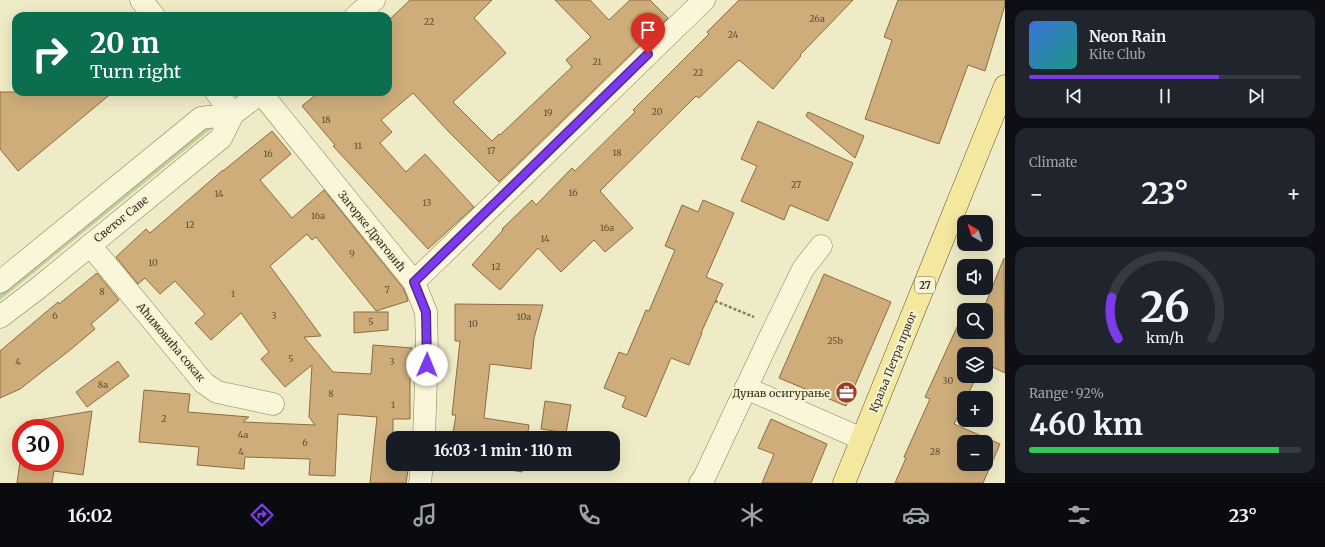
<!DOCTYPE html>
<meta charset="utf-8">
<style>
:root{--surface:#171b24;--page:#20242c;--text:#f1f3f6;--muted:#9ea1a6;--line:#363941;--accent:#7c3aed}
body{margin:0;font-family:Merriweather,serif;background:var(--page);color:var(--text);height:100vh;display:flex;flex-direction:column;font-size:15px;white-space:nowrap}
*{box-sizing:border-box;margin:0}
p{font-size:13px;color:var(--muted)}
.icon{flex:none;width:22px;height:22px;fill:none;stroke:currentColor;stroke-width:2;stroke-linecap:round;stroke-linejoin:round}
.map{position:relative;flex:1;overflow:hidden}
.details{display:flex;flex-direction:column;gap:10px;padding:10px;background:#0d0f14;width:320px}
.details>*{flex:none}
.banner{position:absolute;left:12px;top:12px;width:380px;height:84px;border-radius:12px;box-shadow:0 4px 16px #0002;background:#0b6e4f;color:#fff;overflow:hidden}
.needle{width:26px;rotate:321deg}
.buttons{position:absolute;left:957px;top:215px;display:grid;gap:8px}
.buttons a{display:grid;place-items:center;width:36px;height:36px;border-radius:8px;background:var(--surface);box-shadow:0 4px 16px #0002;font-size:20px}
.speed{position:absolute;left:12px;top:419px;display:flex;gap:8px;font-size:20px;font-weight:700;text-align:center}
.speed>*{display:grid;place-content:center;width:52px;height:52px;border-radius:50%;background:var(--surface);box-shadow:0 4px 16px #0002;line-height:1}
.speed .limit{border:6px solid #d22;background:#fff;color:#111}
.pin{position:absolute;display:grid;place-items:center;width:34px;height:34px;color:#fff;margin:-41px -17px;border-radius:50% 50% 50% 0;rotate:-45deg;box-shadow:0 0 4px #0007}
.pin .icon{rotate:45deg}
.me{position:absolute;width:44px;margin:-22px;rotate:1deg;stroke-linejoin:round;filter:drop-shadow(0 0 3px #0008)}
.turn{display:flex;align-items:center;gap:14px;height:84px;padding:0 12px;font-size:18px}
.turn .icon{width:52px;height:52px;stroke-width:2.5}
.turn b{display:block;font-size:28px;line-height:34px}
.big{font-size:30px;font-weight:700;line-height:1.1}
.details .card{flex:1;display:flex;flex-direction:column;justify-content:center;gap:6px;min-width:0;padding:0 14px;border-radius:12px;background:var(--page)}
.details .dial{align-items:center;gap:0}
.dial svg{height:104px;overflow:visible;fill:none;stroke:var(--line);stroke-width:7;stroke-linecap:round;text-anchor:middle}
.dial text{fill:var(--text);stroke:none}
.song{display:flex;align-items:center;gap:12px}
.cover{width:48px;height:48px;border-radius:6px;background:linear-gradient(135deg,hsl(220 70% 55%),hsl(170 70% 35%))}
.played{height:4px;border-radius:2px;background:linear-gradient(90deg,var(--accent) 70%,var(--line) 70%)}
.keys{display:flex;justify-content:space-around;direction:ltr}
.heat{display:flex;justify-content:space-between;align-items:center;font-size:22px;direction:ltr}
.charge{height:6px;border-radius:3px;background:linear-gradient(90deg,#34c759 92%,var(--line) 0)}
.trip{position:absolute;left:386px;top:431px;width:234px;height:40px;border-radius:12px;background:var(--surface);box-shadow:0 4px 16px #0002;font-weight:700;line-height:40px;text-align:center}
.tab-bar{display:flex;height:64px;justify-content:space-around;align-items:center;background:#090b0e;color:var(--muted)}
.tab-bar .icon{width:28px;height:28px}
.tab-bar .on{color:var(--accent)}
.tab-bar b{font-size:18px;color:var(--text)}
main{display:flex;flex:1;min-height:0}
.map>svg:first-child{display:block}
.green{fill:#bece99}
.building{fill:#cead7b;stroke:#8b6c40;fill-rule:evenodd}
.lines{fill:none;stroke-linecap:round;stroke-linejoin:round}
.minor-casing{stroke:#8b7e5b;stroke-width:23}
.major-casing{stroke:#594b2f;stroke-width:23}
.path{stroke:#8b7e5b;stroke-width:2.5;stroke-dasharray:3 2;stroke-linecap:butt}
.minor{stroke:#faf6da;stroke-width:22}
.major{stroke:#f3e89e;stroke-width:22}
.route-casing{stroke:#51269a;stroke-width:10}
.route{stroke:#7c3aed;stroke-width:7}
.labels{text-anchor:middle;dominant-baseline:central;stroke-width:4;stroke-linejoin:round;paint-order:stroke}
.number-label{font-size:9px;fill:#605136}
.shield{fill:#f6f3d6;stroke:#736c56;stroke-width:1}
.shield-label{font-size:10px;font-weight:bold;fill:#3b321f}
.street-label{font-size:11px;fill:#3b321f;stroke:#f6f3d6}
.poi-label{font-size:11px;fill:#3b321f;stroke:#f6f3d6;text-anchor:end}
</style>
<main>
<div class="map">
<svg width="1005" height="483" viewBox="0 0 1005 483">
<rect width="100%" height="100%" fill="#efebc6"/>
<polygon class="green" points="210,119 216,125 0,300 0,287"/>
<g class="building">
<polygon points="410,0 492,0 474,18 506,53 453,102 492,141 499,134 500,135 572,67 566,60 591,37 555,0 590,0 609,20 630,0 650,0 668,18 499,182 449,132 413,93 381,120 392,132 380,143 406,172 425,154 474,207 428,249 333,146 335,145 302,106 319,92 388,92 388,21"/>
<polygon points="739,0 853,0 800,55 801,56 773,89 739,60 699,98 696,96 600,191 633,228 605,252 594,240 561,272 538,248 500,290 472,265 503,230 502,229 532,200 536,205 572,168 575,171 635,112 633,110 709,34 707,32"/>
<polygon points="898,0 1005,0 1005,5 985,71 968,65 939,144 865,119 892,40 884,37"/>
<polygon points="0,92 113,92 18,171 0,149"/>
<polygon points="808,112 864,136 855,158 806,116"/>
<polygon points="758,121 853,163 828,221 790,205 784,220 741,201 757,166 741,159"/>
<polygon points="272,131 291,154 260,180 292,218 324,190 403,288 407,297 408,301 376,311 316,237 312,240 307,234 270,266 321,336 304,337 333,372 371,374 373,345 412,348 410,380 410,419 393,419 393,464 409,464 406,483 370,483 377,417 338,414 335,476 309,475 310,459 245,457 244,469 197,465 199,447 139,442 144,390 190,394 188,412 249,417 243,422 315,425 309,417 312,365 285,387 261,359 269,352 241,313 211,340 195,323 205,314 175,281 160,294 145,278 138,284 116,257 146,229 150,233 223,170 223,171"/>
<polygon points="703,200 734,213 706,277 723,284 701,333 702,333 689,365 671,358 646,417 622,407 626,397 604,388 619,352 627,355 646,310 649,311 675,250 665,246 682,205 698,212"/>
<path d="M1004,258L1005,373L986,364V354H964V376H977L966,398H964V403L954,424L1000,444L983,483H895L906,458L904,457L930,399L925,397L963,314L964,332H986V310H983ZM964,442H986V464H964Z"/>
<polygon points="97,273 119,300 91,324 95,329 70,350 20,389 0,398 0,351 58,302 59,304"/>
<polygon points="824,274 891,302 846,406 779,378"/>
<polygon points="455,304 543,305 534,338 531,369 490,364 484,418 529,425 527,438 452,438 456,415 452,415 460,341 455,341"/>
<polygon points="354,312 388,312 388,330 354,333"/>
<polygon points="118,361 129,376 87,407 76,392"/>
<polygon points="545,401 571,405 566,433 541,429"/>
<polygon points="92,411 83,475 54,471 52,483 17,483 21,455 21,462 55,462 55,428 25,428 26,422"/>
<polygon points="771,419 827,444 811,483 762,483 774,454 758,448"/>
<polygon points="472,464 523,464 522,472"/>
</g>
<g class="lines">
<defs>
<g id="minor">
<polyline points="141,0 154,16"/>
<polyline points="356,16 374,0"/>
<polyline points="216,92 233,114"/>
<polyline points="261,93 414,282 426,312 427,350 424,438"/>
<polyline points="90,245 204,383 217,392 273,404"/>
<polyline points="0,282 201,118 233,114"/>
<polyline points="414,282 704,0"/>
<polyline points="0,317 37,289 221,138 233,114 262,92"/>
<polyline points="746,388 862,439"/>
<polyline points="420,483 422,464"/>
<polyline points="700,483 704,478 770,337 803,269 821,246"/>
</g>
<polyline id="major" points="844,483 1005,86"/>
</defs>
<use href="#minor" class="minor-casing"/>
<use href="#major" class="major-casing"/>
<polyline class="path" points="715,301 754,317"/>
<use href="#minor" class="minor"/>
<use href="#major" class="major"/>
</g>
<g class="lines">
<defs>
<polyline id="route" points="427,365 426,312 414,282 648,54"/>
</defs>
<use href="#route" class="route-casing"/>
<use href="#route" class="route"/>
</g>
<defs>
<symbol id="office-disc" viewBox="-11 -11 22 22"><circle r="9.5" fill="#9c3f2a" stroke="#f6f3d6"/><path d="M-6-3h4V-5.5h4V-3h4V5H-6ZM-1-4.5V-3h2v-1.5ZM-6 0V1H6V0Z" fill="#fff"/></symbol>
</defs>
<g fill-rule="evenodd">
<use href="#office-disc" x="834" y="380" width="25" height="25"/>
</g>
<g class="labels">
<g class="number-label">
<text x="817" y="18">26a</text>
<text x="429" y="21">22</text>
<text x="733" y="34">24</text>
<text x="597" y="61">21</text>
<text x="698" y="72">22</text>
<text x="657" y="111">20</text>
<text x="548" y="112">19</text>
<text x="326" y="119">18</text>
<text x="358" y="145">11</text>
<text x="491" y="150">17</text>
<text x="617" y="152">18</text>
<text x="268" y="153">16</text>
<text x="796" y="184">27</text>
<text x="573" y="192">16</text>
<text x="219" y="193">14</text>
<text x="427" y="202">13</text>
<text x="318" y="215">16a</text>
<text x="190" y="224">12</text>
<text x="607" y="227">16a</text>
<text x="545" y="238">14</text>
<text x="352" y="253">9</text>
<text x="153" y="262">10</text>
<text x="496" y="266">12</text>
<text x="387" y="289">7</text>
<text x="102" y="291">8</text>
<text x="233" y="293">1</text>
<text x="55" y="315">6</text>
<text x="274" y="315">3</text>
<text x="524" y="316">10a</text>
<text x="371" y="321">5</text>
<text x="473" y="323">10</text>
<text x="835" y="340">25b</text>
<text x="291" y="358">5</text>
<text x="18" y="361">4</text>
<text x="392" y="361">3</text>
<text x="948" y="380">30</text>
<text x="103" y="384">8a</text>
<text x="331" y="393">8</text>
<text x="393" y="404">1</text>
<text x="164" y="418">2</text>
<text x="243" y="434">4a</text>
<text x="305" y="442">6</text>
<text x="241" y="451">4</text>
<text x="935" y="451">28</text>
</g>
<rect class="shield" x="915" y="277" width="20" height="16" rx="3"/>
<g class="shield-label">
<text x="925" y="285">27</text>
</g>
<g class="street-label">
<text transform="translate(121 219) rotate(-39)">Светог Саве</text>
<text transform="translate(372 231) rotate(51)">Загорке Драговић</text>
<text transform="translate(171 342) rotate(50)">Аћимовића сокак</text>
<text transform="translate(893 362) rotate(-68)">Краља Петра првог</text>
</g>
<g class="poi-label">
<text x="830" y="393">Дунав осигурање</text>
</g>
</g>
</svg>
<div class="buttons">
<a><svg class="needle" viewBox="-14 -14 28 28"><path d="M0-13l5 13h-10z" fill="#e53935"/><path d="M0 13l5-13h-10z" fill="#9ea1a6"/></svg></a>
<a><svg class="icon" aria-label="sound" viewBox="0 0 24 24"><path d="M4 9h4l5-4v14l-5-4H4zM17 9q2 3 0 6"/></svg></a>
<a><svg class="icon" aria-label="search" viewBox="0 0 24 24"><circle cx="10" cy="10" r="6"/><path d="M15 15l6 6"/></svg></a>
<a><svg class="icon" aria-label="layers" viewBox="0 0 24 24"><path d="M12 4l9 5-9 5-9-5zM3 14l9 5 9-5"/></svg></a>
<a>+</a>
<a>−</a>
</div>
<div class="speed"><div class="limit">30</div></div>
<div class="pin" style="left:648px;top:54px;background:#d93025"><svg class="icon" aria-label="arrive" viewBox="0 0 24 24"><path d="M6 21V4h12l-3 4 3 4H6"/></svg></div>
<svg class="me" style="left:427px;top:365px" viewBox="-20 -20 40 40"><circle r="19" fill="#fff"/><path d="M0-13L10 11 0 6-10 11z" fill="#7c3aed"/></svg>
<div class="trip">16:03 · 1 min · 110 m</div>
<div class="banner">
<div class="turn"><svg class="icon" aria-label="right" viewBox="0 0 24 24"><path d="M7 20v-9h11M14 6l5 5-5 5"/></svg><div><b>20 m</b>Turn right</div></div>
</div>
</div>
<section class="details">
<div class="card">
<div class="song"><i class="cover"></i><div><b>Neon Rain</b><p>Kite Club</p></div></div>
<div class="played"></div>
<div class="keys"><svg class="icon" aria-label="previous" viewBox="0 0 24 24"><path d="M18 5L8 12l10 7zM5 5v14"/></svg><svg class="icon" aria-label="pause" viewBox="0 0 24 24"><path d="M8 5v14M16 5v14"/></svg><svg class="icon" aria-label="next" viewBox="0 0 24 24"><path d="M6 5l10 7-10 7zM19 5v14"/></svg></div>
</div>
<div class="card"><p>Climate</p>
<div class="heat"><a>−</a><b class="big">23°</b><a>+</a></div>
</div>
<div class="card dial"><svg viewBox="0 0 100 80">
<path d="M14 69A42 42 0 1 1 86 69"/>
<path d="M14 69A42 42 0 0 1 9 37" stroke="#7c3aed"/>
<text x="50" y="56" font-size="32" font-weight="700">26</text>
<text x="50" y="72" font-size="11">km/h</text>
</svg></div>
<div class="card"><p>Range · 92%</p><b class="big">460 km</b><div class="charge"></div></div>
</section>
</main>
<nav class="tab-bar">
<b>16:02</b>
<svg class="icon on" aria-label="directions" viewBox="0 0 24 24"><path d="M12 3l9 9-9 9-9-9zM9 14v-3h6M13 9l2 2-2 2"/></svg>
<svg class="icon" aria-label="music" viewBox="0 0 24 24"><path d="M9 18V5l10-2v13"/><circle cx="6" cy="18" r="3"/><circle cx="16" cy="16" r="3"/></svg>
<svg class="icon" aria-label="phone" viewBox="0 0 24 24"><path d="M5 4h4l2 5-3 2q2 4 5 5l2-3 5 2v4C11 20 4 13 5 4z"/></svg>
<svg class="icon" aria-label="climate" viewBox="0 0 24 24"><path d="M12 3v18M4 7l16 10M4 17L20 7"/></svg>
<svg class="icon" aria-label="car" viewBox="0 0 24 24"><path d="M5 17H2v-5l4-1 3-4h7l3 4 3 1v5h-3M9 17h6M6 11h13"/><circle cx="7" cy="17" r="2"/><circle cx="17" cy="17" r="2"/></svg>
<svg class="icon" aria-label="filters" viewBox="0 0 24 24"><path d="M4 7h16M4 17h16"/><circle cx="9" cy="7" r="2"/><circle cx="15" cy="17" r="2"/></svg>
<b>23°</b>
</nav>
